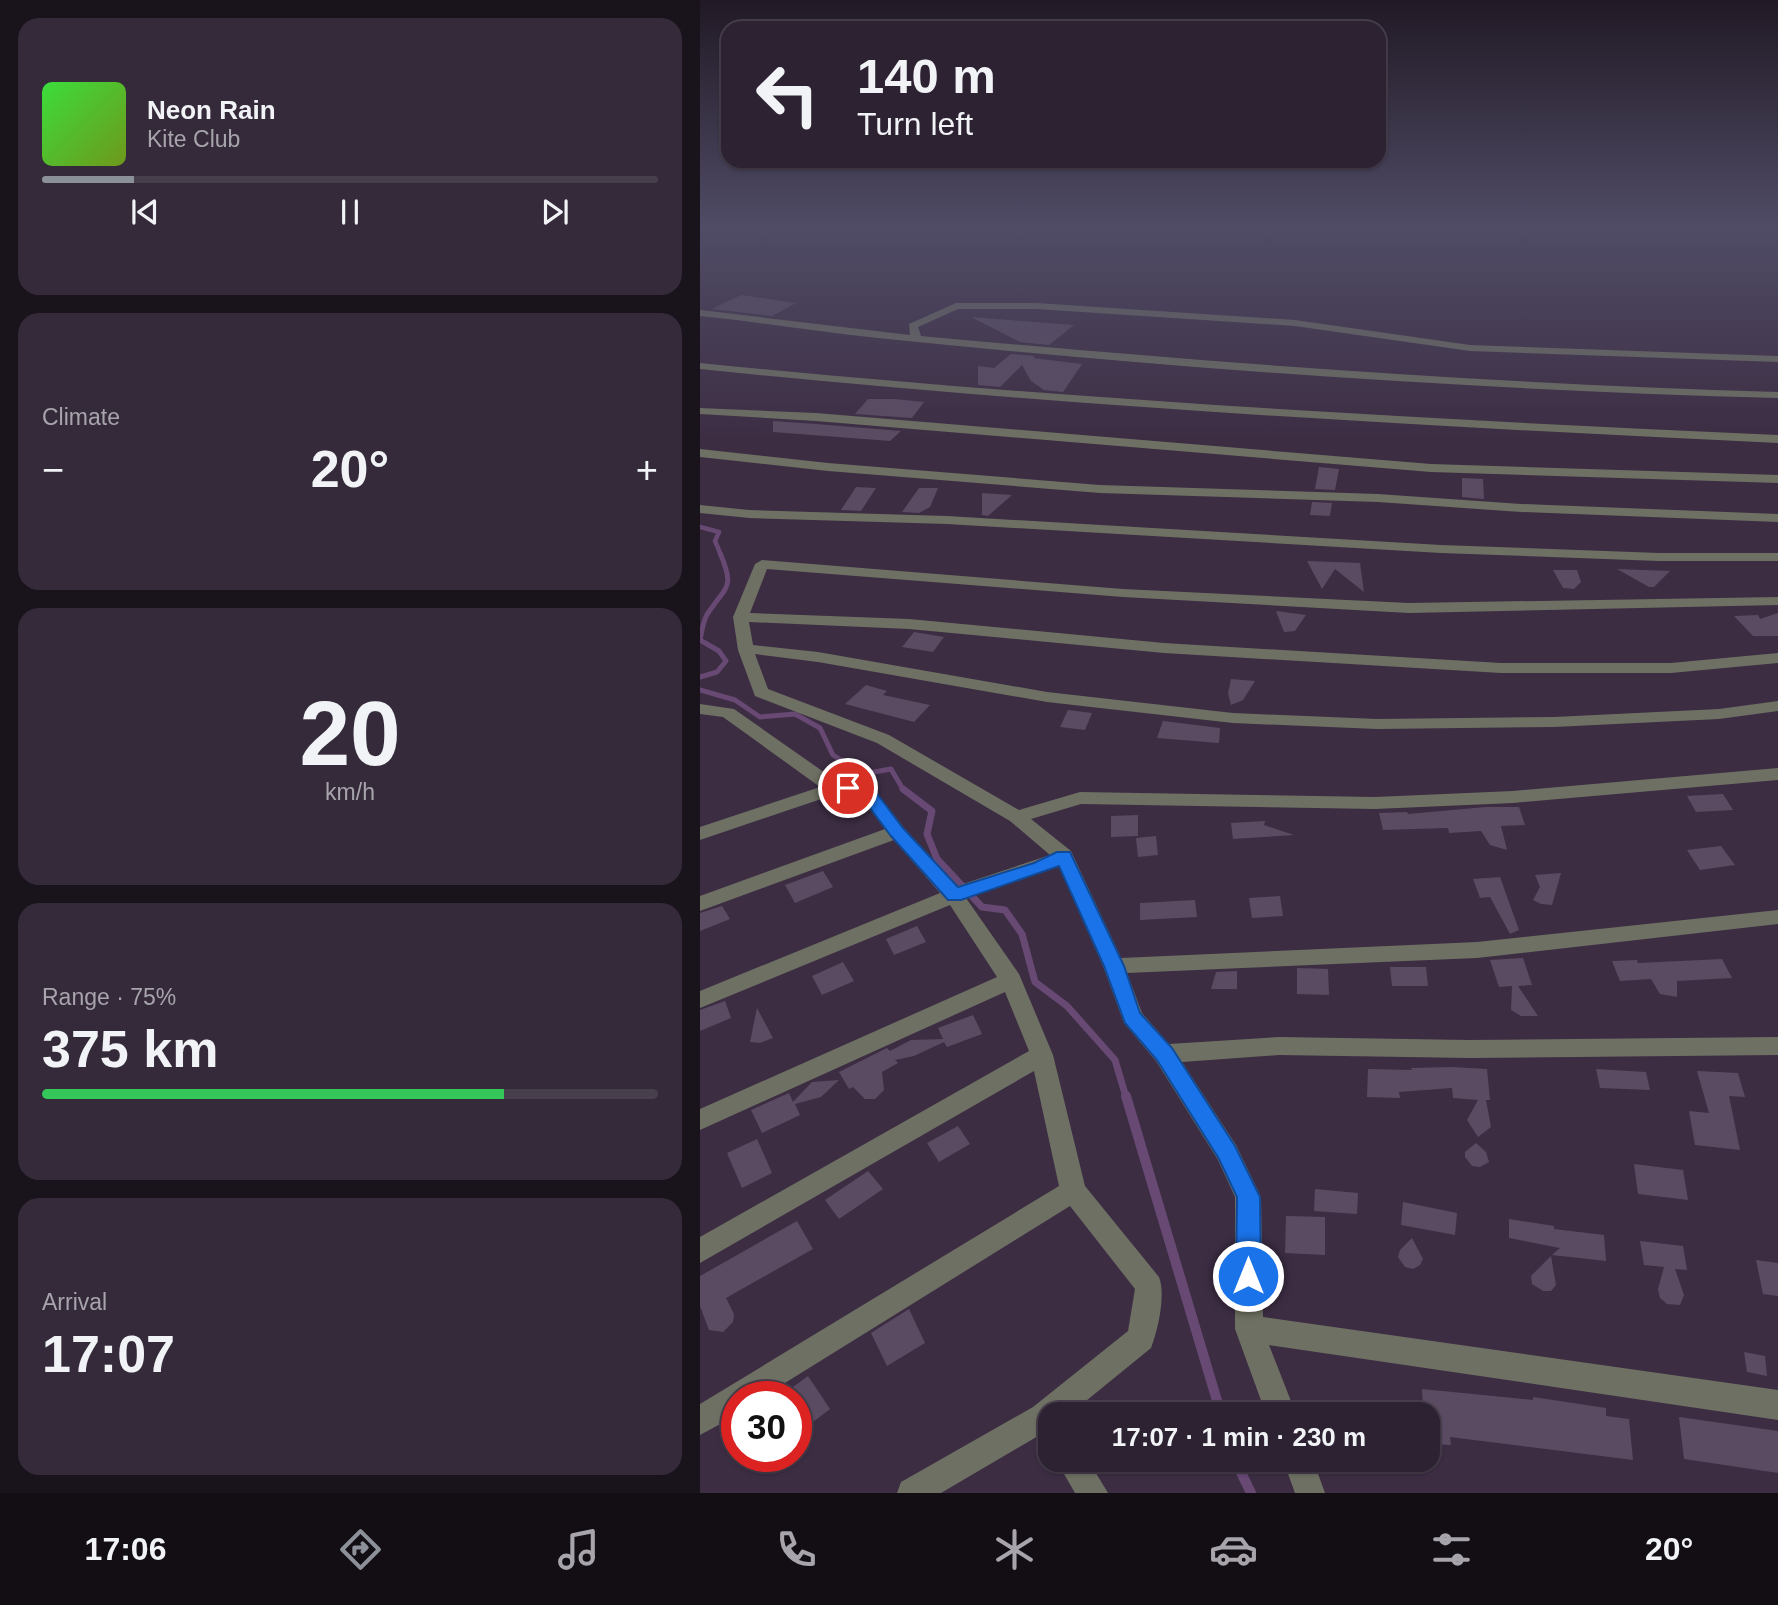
<!DOCTYPE html>
<meta charset="utf-8">
<style>
:root{--surface:#2d2232;--page:#352a3a;--text:#f1f3f6;--muted:#a7a4ac;--line:#483f4d;--accent:#8c9099}
body{margin:0;font-family:Arial,sans-serif;background:var(--page);color:var(--text);height:100vh;display:flex;flex-direction:column;font-size:26px;white-space:nowrap}
*{box-sizing:border-box;margin:0}
p{font-size:23px;color:var(--muted)}
.icon{flex:none;width:38px;height:38px;fill:none;stroke:currentColor;stroke-width:2;stroke-linecap:round;stroke-linejoin:round}
.map{position:relative;flex:1;overflow:hidden}
.drawer{display:flex;flex-direction:column;gap:18px;padding:18px;background:#19131c;width:700px}
.drawer>*{flex:none}
.top-card{position:absolute;left:21px;top:21px;width:665px;height:147px;border-radius:21px;box-shadow:0 2px 5px #0004,0 0 0 2px var(--line);background:#2d2232;color:var(--text);overflow:hidden}
.speed{position:absolute;left:21px;top:1381px;display:flex;gap:14px;font-size:35px;font-weight:700;text-align:center}
.speed>*{display:grid;place-content:center;width:91px;height:91px;border-radius:50%;background:var(--surface);box-shadow:0 2px 5px #0004,0 0 0 2px var(--line);line-height:1}
.speed .limit{border:10px solid #d22;background:#fff;color:#111}
.pin{position:absolute;display:grid;place-items:center;width:60px;height:60px;color:#fff;margin:-30px;border:4px solid #fff;border-radius:50%;box-shadow:0 2px 7px #0007}
.me{position:absolute;width:77px;margin:-38px;rotate:0deg;stroke-linejoin:round;filter:drop-shadow(0 0 5px #0008)}
.turn{display:flex;align-items:center;gap:24px;height:147px;padding:0 21px;font-size:32px}
.turn .icon{width:91px;height:91px;stroke-width:2.5}
.turn b{display:block;font-size:49px;line-height:60px}
.big{font-size:52px;font-weight:800;line-height:1.1}
.drawer .widget{flex:1;display:flex;flex-direction:column;justify-content:center;gap:10px;min-width:0;padding:0 24px;border-radius:21px;background:var(--page)}
.drawer .dial{align-items:center;gap:0}
.dial b{font-size:91px;line-height:1}
.song{display:flex;align-items:center;gap:21px}
.cover{width:84px;height:84px;border-radius:10px;background:linear-gradient(135deg,hsl(120 70% 55%),hsl(80 70% 35%))}
.played{height:7px;border-radius:4px;background:linear-gradient(90deg,var(--accent) 15%,var(--line) 15%)}
.keys{display:flex;justify-content:space-around;direction:ltr}
.heat{display:flex;justify-content:space-between;align-items:center;font-size:38px;direction:ltr}
.charge{height:10px;border-radius:5px;background:linear-gradient(90deg,#34c759 75%,var(--line) 0)}
.trip{position:absolute;left:338px;top:1402px;width:402px;height:70px;border-radius:21px;background:var(--surface);box-shadow:0 2px 5px #0004,0 0 0 2px var(--line);font-weight:800;line-height:70px;text-align:center}
.dock{display:flex;height:112px;justify-content:space-around;align-items:center;background:#120e14;color:var(--muted)}
.dock .icon{width:49px;height:49px}
.dock .active{color:var(--accent)}
.dock b{font-size:32px;color:var(--text)}
main{display:flex;flex:1;min-height:0}
.map>svg:first-child{display:block}
.lines{fill:none;stroke-linecap:round;stroke-linejoin:round}
.stream-far3{stroke:#674973;stroke-width:4.5}
.stream-far2{stroke:#674973;stroke-width:5}
.stream-far1{stroke:#674973;stroke-width:7}
.stream{stroke:#674973;stroke-width:10}
.building{fill:#5a4b62}
.minor{fill:#6e7063;fill-rule:evenodd}
.route{fill:#1a73e8;stroke:#114b97;stroke-width:2}
</style>
<main>
<section class="drawer">
<div class="widget">
<div class="song"><i class="cover"></i><div><b>Neon Rain</b><p>Kite Club</p></div></div>
<div class="played"></div>
<div class="keys"><svg class="icon" aria-label="previous" viewBox="0 0 24 24"><path d="M18 5L8 12l10 7zM5 5v14"/></svg><svg class="icon" aria-label="pause" viewBox="0 0 24 24"><path d="M8 5v14M16 5v14"/></svg><svg class="icon" aria-label="next" viewBox="0 0 24 24"><path d="M6 5l10 7-10 7zM19 5v14"/></svg></div>
</div>
<div class="widget"><p>Climate</p>
<div class="heat"><a>−</a><b class="big">20°</b><a>+</a></div>
</div>
<div class="widget dial"><b>20</b><p>km/h</p></div>
<div class="widget"><p>Range · 75%</p><b class="big">375 km</b><div class="charge"></div></div>
<div class="widget"><p>Arrival</p><b class="big">17:07</b></div>
</section>
<div class="map">
<svg width="1078" height="1493" viewBox="0 0 1078 1493">
<rect width="100%" height="100%" fill="#3c2d43"/>
<g class="lines">
<polyline class="stream-far3" points="0,527 19,532 15,541 21,555"/>
<g class="stream-far2">
<path d="M0,640C2,631 3,620 8,613C27,585 35,588 20,553"/>
<polyline points="0,640 19,651 26,661 17,672 0,677"/>
<polyline points="0,690 35,700 60,717 95,714 120,728 133,755 163,774 191,769 204,791"/>
</g>
<polyline class="stream-far1" points="203,789 232,811 227,834 237,859 282,907 305,910 322,934 335,982 367,1006 415,1060 426,1097"/>
<g class="stream">
<polyline points="426,1096 521,1414"/>
<polyline points="535,1460 551,1493"/>
</g>
</g>
<g class="building">
<polygon points="41,295 96,303 72,316 12,309"/>
<polygon points="271,317 374,325 349,345 320,342"/>
<polygon points="311,354 335,356 333,358 382,364 363,392 344,390 331,381 322,365 300,387 278,385 278,366 294,368"/>
<polygon points="168,399 195,399 224,402 212,418 155,414"/>
<polygon points="73,421 116,424 201,431 190,441 73,432"/>
<polygon points="619,467 639,469 635,490 615,489"/>
<polygon points="762,478 783,479 784,499 762,497"/>
<polygon points="156,487 176,488 161,511 141,510"/>
<polygon points="219,488 238,488 230,507 219,513 202,512"/>
<polygon points="282,493 312,495 288,516 282,515"/>
<polygon points="612,502 632,503 630,516 610,515"/>
<polygon points="607,561 660,563 664,592 635,569 622,589"/>
<polygon points="917,569 970,571 954,587 949,587"/>
<polygon points="853,570 877,570 881,582 874,589 863,588"/>
<polygon points="576,611 606,615 595,631 584,632"/>
<polygon points="1078,613 1078,636 1053,636 1034,616 1058,615 1060,619"/>
<polygon points="214,632 244,637 233,652 202,647"/>
<polygon points="531,679 555,681 543,700 531,705 528,693"/>
<polygon points="166,685 187,691 183,695 230,705 214,722 145,704"/>
<polygon points="368,710 392,713 385,730 360,727"/>
<polygon points="463,721 520,728 519,743 457,738"/>
<polygon points="1023,794 1033,810 996,812 987,796"/>
<polygon points="786,807 819,807 825,825 801,826 807,850 790,845 781,831 749,833 748,828 683,830 679,813 707,812 708,814"/>
<polygon points="438,815 438,836 411,837 411,816"/>
<polygon points="565,821 564,825 594,835 533,839 531,823"/>
<polygon points="456,836 458,855 438,857 436,838"/>
<polygon points="1021,846 1035,865 1000,870 987,850"/>
<polygon points="123,871 133,887 95,903 85,885"/>
<polygon points="861,873 852,905 841,904 833,900 840,887 835,875"/>
<polygon points="800,877 819,930 810,934 790,897 780,898 773,879"/>
<polygon points="580,896 583,916 552,918 549,898"/>
<polygon points="495,900 497,917 440,920 440,903"/>
<polygon points="22,906 30,919 0,931 0,913"/>
<polygon points="217,926 226,942 194,955 186,939"/>
<polygon points="823,958 832,985 818,986 838,1016 821,1016 811,1010 812,986 799,987 790,960"/>
<polygon points="1022,959 1032,978 977,981 977,997 960,994 951,979 920,981 912,961 937,960 938,963"/>
<polygon points="143,962 154,981 122,995 112,976"/>
<polygon points="690,967 726,967 728,986 692,986"/>
<polygon points="597,968 628,969 629,995 597,994"/>
<polygon points="537,971 537,989 511,989 516,972"/>
<polygon points="25,1001 31,1018 0,1031 0,1010"/>
<polygon points="57,1008 73,1038 60,1043 50,1042"/>
<polygon points="273,1015 282,1034 247,1047 244,1042 214,1056 195,1060 198,1063 182,1072 184,1090 175,1099 165,1099 153,1087 149,1089 139,1072 187,1048 190,1051 211,1040 243,1039 238,1028"/>
<polygon points="752,1067 787,1069 790,1100 786,1100 791,1127 778,1137 767,1120 778,1100 753,1098 752,1088 699,1092 700,1098 667,1097 668,1069 712,1070 711,1068"/>
<polygon points="896,1069 946,1072 950,1090 900,1088"/>
<polygon points="997,1071 1038,1073 1045,1097 1029,1096 1040,1150 995,1145 989,1111 1009,1113"/>
<polygon points="139,1080 121,1097 95,1104 100,1115 62,1133 51,1110 89,1093 93,1102 112,1082"/>
<polygon points="258,1126 270,1144 239,1162 227,1143"/>
<polygon points="57,1139 72,1173 42,1188 27,1153"/>
<polygon points="776,1143 786,1152 789,1162 780,1167 772,1166 765,1157 765,1152"/>
<polygon points="934,1164 983,1170 988,1200 938,1194"/>
<polygon points="168,1171 183,1189 139,1219 125,1200"/>
<polygon points="615,1189 658,1193 657,1214 614,1211"/>
<polygon points="703,1202 757,1213 755,1235 701,1225"/>
<polygon points="586,1216 625,1217 625,1255 585,1253"/>
<polygon points="809,1219 854,1226 854,1229 904,1235 906,1261 852,1255 860,1248 809,1238"/>
<polygon points="97,1221 113,1249 26,1298 34,1314 33,1322 23,1332 9,1330 0,1306 0,1276"/>
<polygon points="712,1238 723,1259 720,1265 713,1269 705,1267 698,1257 700,1250"/>
<polygon points="940,1241 983,1246 987,1270 975,1269 984,1295 980,1305 967,1304 960,1298 958,1289 964,1267 944,1265"/>
<polygon points="851,1256 856,1285 851,1291 843,1291 832,1284 831,1276"/>
<polygon points="1056,1260 1078,1263 1078,1296 1063,1294"/>
<polygon points="209,1309 225,1343 187,1366 171,1333"/>
<polygon points="1044,1352 1065,1356 1067,1376 1047,1372"/>
<polygon points="108,1376 130,1409 96,1435 96,1396 81,1396"/>
<polygon points="722,1389 833,1400 833,1397 906,1408 906,1416 929,1419 933,1460 750,1437 751,1445 728,1444 728,1414 723,1414"/>
<polygon points="979,1417 1078,1431 1078,1473 984,1459"/>
</g>
<g class="lines">
<g class="minor">
<path d="M336,303L595,320L770,345L1078,356V362L770,351L595,326L336,309H258L218,327L221,336C506,362 791,384 1078,392V398C777,390 477,369 178,338C118,332 60,322 0,316V310L210,335L209,324L256,303Z"/>
<path d="M0,363C359,399 718,419 1078,435V443C718,426 359,406 0,369Z"/>
<polygon points="0,408 116,413 731,464 1078,475 1078,483 731,472 116,421 0,414"/>
<polygon points="0,449 128,463 400,485 678,494 821,504 1078,514 1078,522 821,512 678,502 400,493 128,471 0,457"/>
<polygon points="0,505 49,510 247,516 741,545 959,553 1078,553 1078,561 959,561 741,553 247,524 49,518 0,513"/>
<path d="M62,560L423,589L709,603L1078,597V605L709,613L423,597L67,569L50,613L209,619L464,643L801,663H971L1078,653V663L971,673H801L464,653L209,629L49,622L53,645L118,652L347,692L533,713L677,719L854,717L1019,709L1078,701V711L1019,719L854,727L677,729L533,723L347,702L118,662L55,654L68,689L189,735L319,810L380,792L675,797L813,791L1078,768V780L813,803L675,809L381,804L331,819L371,851L421,958L777,942L1078,910V924L777,958L427,973L442,1013L469,1044L579,1037L769,1040L1078,1037V1055L769,1058L579,1055L482,1062L536,1145L561,1197L563,1317L1078,1390V1420L569,1345L596,1414H566L535,1329V1197L518,1160L456,1061L424,1023L403,966L359,866L266,898L319,974L353,1055L385,1186L459,1277C466,1295 458,1330 451,1348L370,1414H350V1429L241,1493H197L201,1482L333,1407L428,1331L435,1289L370,1206L64,1396H37V1415L0,1435V1404L359,1186L334,1071L0,1263V1237L329,1051L305,992L0,1130V1109L297,977L250,905L0,1008V991L240,893L194,840L0,911V896L185,829L158,793L136,794L0,840V827L120,787L23,717L0,714V704L34,709L138,782L169,783L204,828L257,886L350,855L310,821L177,743L55,696L38,650L33,617L55,564Z"/>
<polygon points="356,1460 388,1460 408,1493 375,1493"/>
<polygon points="583,1460 613,1460 625,1493 595,1493"/>
</g>
</g>
<linearGradient id="sky" x2="0" y2="1"><stop stop-color="#211925"/><stop offset="0.52" stop-color="#504c66"/><stop offset="1" stop-color="#504c66" stop-opacity="0"/></linearGradient>
<rect width="1078" height="439" fill="url(#sky)"/>
<polygon class="route" points="163,781 169,783 203,828 258,887 334,863 357,852 370,852 424,966 440,1013 472,1048 535,1146 560,1197 561,1276 557,1284 548,1287 540,1284 536,1276 537,1197 519,1159 457,1060 425,1023 404,966 359,866 261,900 248,900 191,836 158,792 148,793 140,788 143,784"/>
</svg>
<div class="speed"><div class="limit">30</div></div>
<div class="pin" style="left:148px;top:788px;background:#d93025"><svg class="icon" aria-label="arrive" viewBox="0 0 24 24"><path d="M6 21V4h12l-3 4 3 4H6"/></svg></div>
<svg class="me" style="left:548px;top:1276px" viewBox="-20 -20 40 40"><circle r="17" fill="#1a73e8" stroke="#fff" stroke-width="3"/><path d="M0-11L8 9 0 5-8 9z" fill="#fff"/></svg>
<div class="trip">17:07 · 1 min · 230 m</div>
<div class="top-card">
<div class="turn"><svg class="icon" aria-label="left" viewBox="0 0 24 24"><path d="M17 20v-9H6M10 6l-5 5 5 5"/></svg><div><b>140 m</b>Turn left</div></div>
</div>
</div>
</main>
<nav class="dock">
<b>17:06</b>
<svg class="icon active" aria-label="directions" viewBox="0 0 24 24"><path d="M12 3l9 9-9 9-9-9zM9 14v-3h6M13 9l2 2-2 2"/></svg>
<svg class="icon" aria-label="music" viewBox="0 0 24 24"><path d="M9 18V5l10-2v13"/><circle cx="6" cy="18" r="3"/><circle cx="16" cy="16" r="3"/></svg>
<svg class="icon" aria-label="phone" viewBox="0 0 24 24"><path d="M5 4h4l2 5-3 2q2 4 5 5l2-3 5 2v4C11 20 4 13 5 4z"/></svg>
<svg class="icon" aria-label="climate" viewBox="0 0 24 24"><path d="M12 3v18M4 7l16 10M4 17L20 7"/></svg>
<svg class="icon" aria-label="car" viewBox="0 0 24 24"><path d="M5 17H2v-5l4-1 3-4h7l3 4 3 1v5h-3M9 17h6M6 11h13"/><circle cx="7" cy="17" r="2"/><circle cx="17" cy="17" r="2"/></svg>
<svg class="icon" aria-label="filters" viewBox="0 0 24 24"><path d="M4 7h16M4 17h16"/><circle cx="9" cy="7" r="2"/><circle cx="15" cy="17" r="2"/></svg>
<b>20°</b>
</nav>
